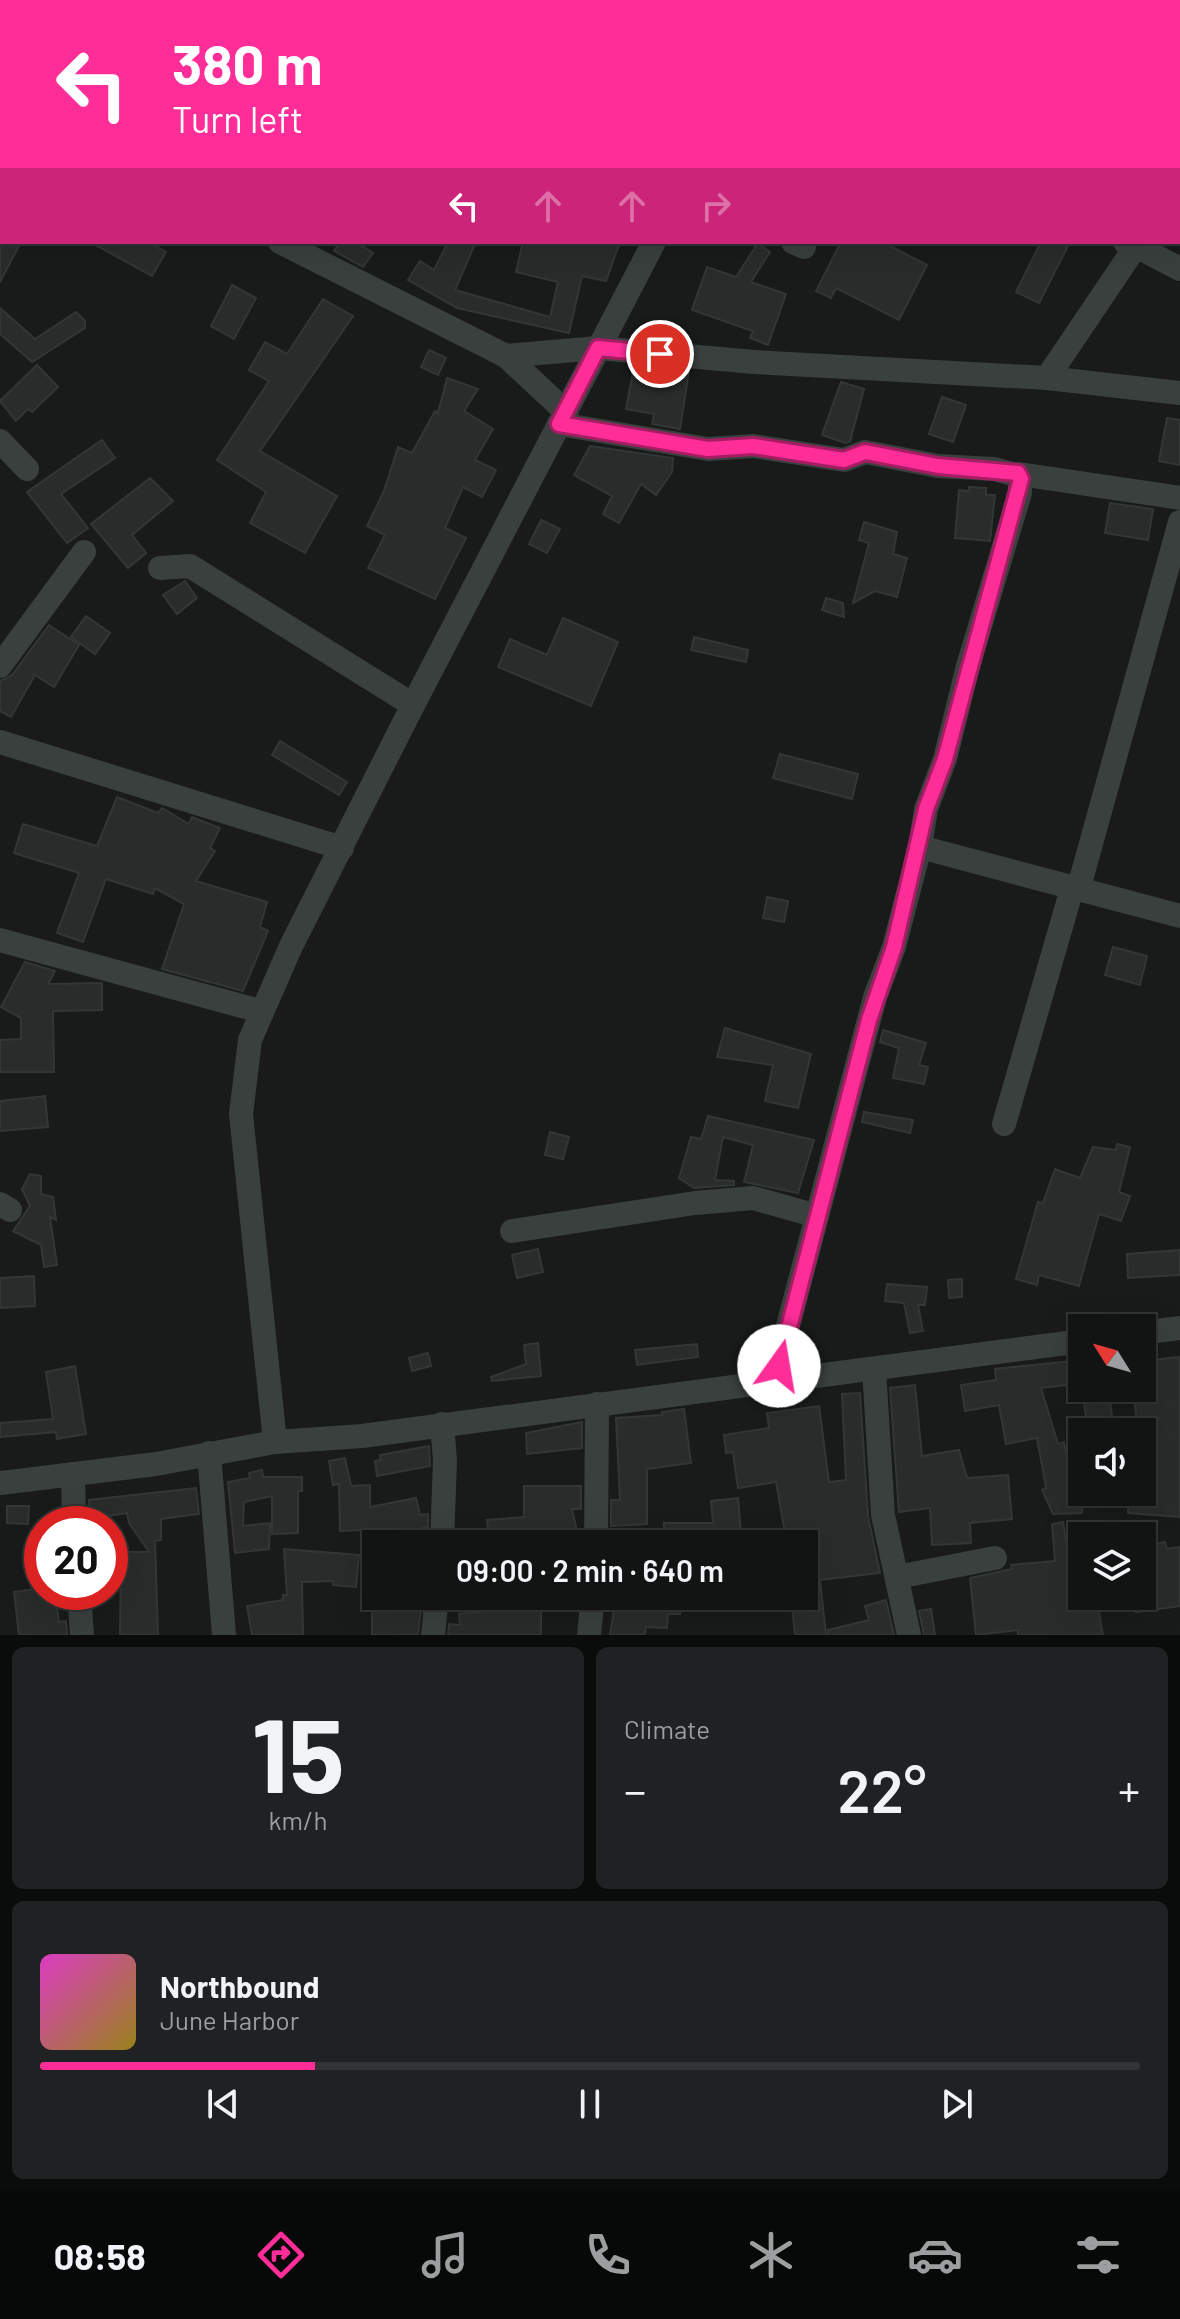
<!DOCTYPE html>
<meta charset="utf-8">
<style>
:root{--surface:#121414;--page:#1f2122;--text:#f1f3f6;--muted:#9c9ea0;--line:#313334;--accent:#fe2d97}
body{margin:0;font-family:Barlow,sans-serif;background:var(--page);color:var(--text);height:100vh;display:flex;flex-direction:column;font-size:30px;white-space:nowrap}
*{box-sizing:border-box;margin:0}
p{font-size:26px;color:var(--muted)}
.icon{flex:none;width:44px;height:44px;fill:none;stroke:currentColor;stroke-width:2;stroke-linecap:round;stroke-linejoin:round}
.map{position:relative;height:1635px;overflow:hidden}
.sheet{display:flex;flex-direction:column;gap:12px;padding:12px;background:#0a0b0b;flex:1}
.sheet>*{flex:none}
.guide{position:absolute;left:0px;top:0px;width:1180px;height:244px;box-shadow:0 8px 32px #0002,0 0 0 2px var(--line);background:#fe2d97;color:#fff;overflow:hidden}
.needle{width:52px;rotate:307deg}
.buttons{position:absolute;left:1068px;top:1314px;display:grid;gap:16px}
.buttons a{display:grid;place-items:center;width:88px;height:88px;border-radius:0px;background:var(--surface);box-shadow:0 8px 32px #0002,0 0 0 2px var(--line);font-size:40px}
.speed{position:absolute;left:24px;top:1506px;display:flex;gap:16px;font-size:40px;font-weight:700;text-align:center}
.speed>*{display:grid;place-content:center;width:104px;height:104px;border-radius:50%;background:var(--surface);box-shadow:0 8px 32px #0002,0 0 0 2px var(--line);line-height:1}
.speed .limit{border:12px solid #d22;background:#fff;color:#111}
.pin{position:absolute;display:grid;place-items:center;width:68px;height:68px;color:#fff;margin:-34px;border:4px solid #fff;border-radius:50%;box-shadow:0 2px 8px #0007}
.me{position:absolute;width:88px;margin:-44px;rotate:13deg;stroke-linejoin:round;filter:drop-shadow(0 0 6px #0008)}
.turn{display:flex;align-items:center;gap:28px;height:168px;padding:0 40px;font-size:36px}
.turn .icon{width:104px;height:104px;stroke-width:2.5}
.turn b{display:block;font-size:56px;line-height:68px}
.lanes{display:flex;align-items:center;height:76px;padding:0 40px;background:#0003;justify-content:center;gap:40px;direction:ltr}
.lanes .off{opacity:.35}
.big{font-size:60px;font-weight:600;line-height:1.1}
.sheet .tile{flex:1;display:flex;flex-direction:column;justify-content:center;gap:12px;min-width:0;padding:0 28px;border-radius:12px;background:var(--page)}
.sheet .dial{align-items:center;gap:0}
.dial b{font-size:104px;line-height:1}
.song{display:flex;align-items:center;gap:24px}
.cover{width:96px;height:96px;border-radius:12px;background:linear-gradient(135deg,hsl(310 70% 55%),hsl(50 70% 35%))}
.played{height:8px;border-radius:4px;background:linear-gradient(90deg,var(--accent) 25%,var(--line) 25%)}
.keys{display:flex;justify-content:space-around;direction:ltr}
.heat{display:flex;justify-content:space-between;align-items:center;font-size:44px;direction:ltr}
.sheet .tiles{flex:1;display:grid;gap:12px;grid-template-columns:1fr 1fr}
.tile:last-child{grid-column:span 2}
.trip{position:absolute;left:362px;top:1530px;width:456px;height:80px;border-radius:0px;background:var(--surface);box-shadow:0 8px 32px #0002,0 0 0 2px var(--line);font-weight:600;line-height:80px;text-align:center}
.tab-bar{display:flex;height:128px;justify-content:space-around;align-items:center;background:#070808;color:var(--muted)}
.tab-bar .icon{width:56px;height:56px}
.tab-bar .active{color:var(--accent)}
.tab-bar b{font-size:36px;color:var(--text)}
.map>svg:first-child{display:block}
.building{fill:#282c2b;stroke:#323736;stroke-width:2}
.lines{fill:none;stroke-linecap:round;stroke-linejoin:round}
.minor{stroke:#39403e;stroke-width:24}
.route-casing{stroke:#a51d62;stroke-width:20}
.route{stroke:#fe2d97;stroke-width:14}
</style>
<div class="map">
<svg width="1180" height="1635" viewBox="0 0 1180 1635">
<rect width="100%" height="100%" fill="#181b1a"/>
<g class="building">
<polygon points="0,242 21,242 0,282"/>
<polygon points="90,242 148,242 166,252 152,276"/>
<polygon points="340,242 356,242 373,253 363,267 334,251"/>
<polygon points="448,242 476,242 455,290 550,317 558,282 516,272 523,242 620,242 606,281 582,276 569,333 457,308 408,280 420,261 434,270"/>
<polygon points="841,242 895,242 892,247 927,265 899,320 836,288 831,298 816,291"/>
<polygon points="1041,242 1068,246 1039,303 1016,292"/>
<polygon points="758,243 770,252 751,282 786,294 768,345 750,338 753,331 692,310 707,267 736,277"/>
<polygon points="232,285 256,298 234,339 211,326"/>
<polygon points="323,299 353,316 260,451 337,496 305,553 250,523 266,492 217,460 269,381 249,370 265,342 287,354"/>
<polygon points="0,308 35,339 76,312 85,321 85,328 32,362 0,334"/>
<polygon points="429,350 446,358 438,375 421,367"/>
<polygon points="37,365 58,387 32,412 28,409 16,421 0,401"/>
<polygon points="634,366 689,371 680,429 652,424 654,414 626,409"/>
<polygon points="447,378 478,389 464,411 493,429 475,460 496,470 482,497 463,487 445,528 466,538 435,599 368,568 385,535 367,526 384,491 398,447 412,453 435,411 438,413"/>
<polygon points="841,382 864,389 850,442 845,443 822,435"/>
<polygon points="942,397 966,405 953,442 929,434"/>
<polygon points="1167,418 1180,420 1180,465 1159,461"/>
<polygon points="102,440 115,458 61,494 88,528 67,543 27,492"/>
<polygon points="590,446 673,458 672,472 656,495 641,484 619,523 603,514 612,496 574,475"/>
<polygon points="150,478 173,501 132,535 146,553 128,568 91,524"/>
<polygon points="969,487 986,488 986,495 995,495 990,541 955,538 959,490 969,491"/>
<polygon points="1110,503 1153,509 1148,540 1105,533"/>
<polygon points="541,520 560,529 547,553 529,544"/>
<polygon points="864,522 897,532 893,554 907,558 897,597 875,591 853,603 869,543 859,540"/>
<polygon points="185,581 197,598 177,614 163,595"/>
<polygon points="826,598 843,603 844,617 822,610"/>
<polygon points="86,616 110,633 95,654 71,637"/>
<polygon points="563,618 618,642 591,706 498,667 510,639 547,655"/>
<polygon points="49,625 79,645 54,687 35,675 11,717 0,711 0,681 12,675"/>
<polygon points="694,637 748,650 746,662 691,650"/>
<polygon points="280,741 347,782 339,795 272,755"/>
<polygon points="780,754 858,774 852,799 773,778"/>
<polygon points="117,797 158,813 162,808 189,824 192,817 220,828 210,848 215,851 196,881 267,902 260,927 268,931 243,991 162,969 184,904 155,888 153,894 106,879 83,942 57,933 79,873 14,853 23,824 97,846"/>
<polygon points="767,897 788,901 784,922 763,918"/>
<polygon points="1113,947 1147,956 1140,985 1105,975"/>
<polygon points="25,962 55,971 48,984 102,983 102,1010 53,1011 54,1072 0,1072 0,1040 21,1039 21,1018 1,1007"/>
<polygon points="725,1028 811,1054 798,1108 765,1101 773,1065 717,1057"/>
<polygon points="883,1030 926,1043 919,1065 928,1067 924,1084 893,1078 899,1048 880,1042"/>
<polygon points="45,1096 48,1127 0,1131 0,1101"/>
<polygon points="864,1112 913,1120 910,1133 862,1122"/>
<polygon points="708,1116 814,1140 798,1193 744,1182 753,1145 723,1137 715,1180 734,1181 734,1185 694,1188 679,1178 691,1137 701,1139"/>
<polygon points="550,1132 569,1137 563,1159 545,1155"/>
<polygon points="1117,1144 1130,1147 1119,1192 1130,1196 1121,1221 1099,1214 1079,1286 1039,1275 1037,1285 1016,1279 1038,1202 1043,1203 1055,1169 1080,1178 1093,1147 1116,1150"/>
<polygon points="30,1174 41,1176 41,1194 53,1197 56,1220 50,1217 57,1265 44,1267 41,1245 13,1231 30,1206 22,1189"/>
<polygon points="538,1249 543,1272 517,1278 512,1255"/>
<polygon points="1180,1250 1180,1275 1128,1278 1127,1254"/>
<polygon points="34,1276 35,1306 0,1308 0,1278"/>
<polygon points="962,1279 962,1297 949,1298 948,1280"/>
<polygon points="887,1284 927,1287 925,1305 918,1305 923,1331 910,1333 904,1303 885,1301"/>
<polygon points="538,1343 541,1376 492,1381 491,1377 526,1364 524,1345"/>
<polygon points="697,1344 698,1357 637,1365 635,1350"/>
<polygon points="428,1353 431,1366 412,1371 409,1358"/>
<polygon points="1180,1357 1180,1517 1128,1513 1129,1492 1142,1492 1143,1482 1142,1432 1138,1432 1134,1397 1142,1396 1142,1361"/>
<polygon points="1082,1360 1082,1383 1041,1388 1058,1444 1064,1442 1068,1466 1082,1465 1082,1513 1053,1514 1042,1490 1046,1488 1037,1438 1006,1444 999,1405 965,1411 961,1385 996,1380 995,1369"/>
<polygon points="75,1366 86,1434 57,1439 56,1432 0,1437 0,1423 53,1419 46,1372"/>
<polygon points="915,1385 922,1456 959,1450 967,1478 1008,1475 1012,1519 970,1523 971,1543 932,1545 930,1508 899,1512 890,1388"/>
<polygon points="1082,1388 1108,1388 1114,1429 1088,1432"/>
<polygon points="860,1393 868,1516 880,1573 820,1580 826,1635 795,1635 791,1596 804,1596 804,1544 787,1544 776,1482 738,1488 733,1452 726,1453 724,1435 769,1428 767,1413 819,1406 829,1482 846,1480 842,1394"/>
<polygon points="684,1409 691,1463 647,1469 647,1524 611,1526 611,1500 620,1500 616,1418 662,1415 662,1412"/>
<polygon points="582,1422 582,1448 527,1454 526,1433"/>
<polygon points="429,1446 430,1466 377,1476 375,1461 381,1460 380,1455"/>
<polygon points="345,1458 351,1486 370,1485 370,1507 416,1498 420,1515 428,1514 428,1527 422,1528 424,1538 388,1544 385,1529 340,1531 339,1484 333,1485 329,1461"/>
<polygon points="262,1470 263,1477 302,1477 302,1491 298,1491 298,1533 272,1534 272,1496 244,1502 243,1526 270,1523 269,1549 235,1553 228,1482 250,1478 249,1473"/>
<polygon points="524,1486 581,1486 581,1509 572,1509 580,1544 532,1544 533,1535 495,1538 495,1533 488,1532 487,1520 524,1517"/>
<polygon points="196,1488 199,1514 161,1519 161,1540 155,1541 158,1635 120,1635 121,1552 149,1552 129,1523 127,1513 89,1519 89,1500"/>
<polygon points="738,1498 742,1544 664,1544 664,1523 713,1523 711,1501"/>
<polygon points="7,1506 29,1506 28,1524 7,1523"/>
<polygon points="1063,1522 1066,1541 1082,1539 1082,1596 1096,1596 1103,1635 1018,1635 1018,1630 976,1635 970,1578 1012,1569 1011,1565 1055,1561 1052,1524"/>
<polygon points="1165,1542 1167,1549 1180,1547 1180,1606 1136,1612 1134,1596 1142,1596 1142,1547"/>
<polygon points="284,1549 359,1555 356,1587 333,1585 333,1581 302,1582 303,1635 252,1635 247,1606 283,1600 283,1595 287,1595"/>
<polygon points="42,1588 42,1592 55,1592 59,1622 66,1621 67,1635 19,1635 14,1592"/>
<polygon points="497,1596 541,1596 541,1635 448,1635 449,1624 460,1625 459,1614 496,1610"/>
<polygon points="616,1596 679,1596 680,1614 668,1614 667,1628 646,1627 645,1635 610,1635"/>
<polygon points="422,1599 418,1635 372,1635 372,1607 403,1607 403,1600"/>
<polygon points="886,1600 894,1635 828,1635 828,1630 869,1620 865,1606"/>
<polygon points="931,1609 935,1635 924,1635 919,1611"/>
</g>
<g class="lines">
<g class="minor">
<polyline points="970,0 974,2"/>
<polyline points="9,2 10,0"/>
<polyline points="101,2 102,0"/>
<polyline points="296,2 297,0"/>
<polyline points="783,2 784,0"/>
<polyline points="0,23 2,19"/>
<polyline points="1178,88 1180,89"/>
<polyline points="0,93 2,94"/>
<polyline points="1178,119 1180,113"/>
<polyline points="0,225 2,221"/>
<polyline points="280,242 506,356 566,412"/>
<polyline points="793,242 804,247"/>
<polyline points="1137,242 1136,246 1180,269"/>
<polyline points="506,356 598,348 754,362 1047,378 1180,393"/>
<polyline points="1047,378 1136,246 1125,242"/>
<polyline points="559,424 708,449 753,446 844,460 865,452 938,466 994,469 1020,476 1020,493 968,666 945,759 926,809 920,847"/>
<polyline points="0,441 27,469"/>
<polyline points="1019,474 1180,498"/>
<polyline points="160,568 190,566 413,705"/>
<polyline points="0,666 84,552"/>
<polyline points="0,742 342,848"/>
<polyline points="1079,887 1180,522"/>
<polyline points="0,940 260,1011"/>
<polyline points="1004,1124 1073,885"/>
<polyline points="0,1204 10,1210"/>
<polyline points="512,1231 695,1203 753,1198 817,1216"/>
<polyline points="1142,1333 1180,1328"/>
<polyline points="874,1369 883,1515 909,1635"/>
<polyline points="778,1381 780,1356 875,997 894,947 920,847 1180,916"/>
<polyline points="442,1424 445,1460 442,1544"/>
<polyline points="275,1442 241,1114 250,1040 291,946 413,705 654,242"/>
<polyline points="209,1453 224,1635"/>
<polyline points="73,1474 74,1524"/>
<polyline points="0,1483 156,1464 275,1442 362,1436 1082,1341"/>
<polyline points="596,1544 597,1404"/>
<polyline points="897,1577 995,1558"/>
<polyline points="79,1592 82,1635"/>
<polyline points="433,1635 437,1596"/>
<polyline points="589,1635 593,1596"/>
</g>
</g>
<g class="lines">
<defs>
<polyline id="route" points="660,354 598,348 559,424 708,449 753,446 844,460 865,452 938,466 1018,473 1021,479 945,759 926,809 894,947 869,1020 779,1366"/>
</defs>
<use href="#route" class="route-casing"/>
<use href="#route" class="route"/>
</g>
</svg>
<div class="buttons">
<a><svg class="needle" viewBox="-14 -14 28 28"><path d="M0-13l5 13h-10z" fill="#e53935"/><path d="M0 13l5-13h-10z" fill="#9c9ea0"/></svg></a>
<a><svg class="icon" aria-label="sound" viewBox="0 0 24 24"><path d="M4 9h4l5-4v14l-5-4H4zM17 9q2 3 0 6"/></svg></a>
<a><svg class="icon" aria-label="layers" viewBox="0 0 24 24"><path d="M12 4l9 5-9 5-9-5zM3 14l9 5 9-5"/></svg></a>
</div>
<div class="speed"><div class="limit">20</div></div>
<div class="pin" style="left:660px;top:354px;background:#d93025"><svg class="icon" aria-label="arrive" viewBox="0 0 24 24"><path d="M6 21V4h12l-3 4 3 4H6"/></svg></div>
<svg class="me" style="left:779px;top:1366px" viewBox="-20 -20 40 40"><circle r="19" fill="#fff"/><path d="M0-13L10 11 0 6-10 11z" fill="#fe2d97"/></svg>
<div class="trip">09:00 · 2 min · 640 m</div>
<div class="guide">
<div class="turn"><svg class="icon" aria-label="left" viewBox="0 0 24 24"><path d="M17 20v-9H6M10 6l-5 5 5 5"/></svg><div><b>380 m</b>Turn left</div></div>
<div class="lanes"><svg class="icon" aria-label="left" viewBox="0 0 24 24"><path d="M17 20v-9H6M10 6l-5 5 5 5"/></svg><svg class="icon off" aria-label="ahead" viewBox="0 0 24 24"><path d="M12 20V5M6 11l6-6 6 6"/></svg><svg class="icon off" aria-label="ahead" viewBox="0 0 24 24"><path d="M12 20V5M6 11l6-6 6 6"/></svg><svg class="icon off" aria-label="right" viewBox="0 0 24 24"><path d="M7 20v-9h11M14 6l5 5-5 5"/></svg></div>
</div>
</div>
<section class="sheet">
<div class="tiles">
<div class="tile dial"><b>15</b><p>km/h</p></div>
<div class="tile"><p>Climate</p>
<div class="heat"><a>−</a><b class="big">22°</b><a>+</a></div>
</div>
<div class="tile">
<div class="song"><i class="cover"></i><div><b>Northbound</b><p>June Harbor</p></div></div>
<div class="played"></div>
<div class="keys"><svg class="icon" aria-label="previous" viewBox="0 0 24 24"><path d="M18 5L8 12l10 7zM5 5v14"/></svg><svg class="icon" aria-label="pause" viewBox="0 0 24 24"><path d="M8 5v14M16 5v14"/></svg><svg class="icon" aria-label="next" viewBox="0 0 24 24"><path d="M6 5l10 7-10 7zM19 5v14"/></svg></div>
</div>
</div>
</section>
<nav class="tab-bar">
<b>08:58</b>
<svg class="icon active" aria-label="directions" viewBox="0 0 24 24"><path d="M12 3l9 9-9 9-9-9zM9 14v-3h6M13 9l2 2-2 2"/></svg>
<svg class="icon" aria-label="music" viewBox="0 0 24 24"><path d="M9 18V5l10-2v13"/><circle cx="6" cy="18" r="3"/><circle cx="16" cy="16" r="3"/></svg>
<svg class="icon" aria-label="phone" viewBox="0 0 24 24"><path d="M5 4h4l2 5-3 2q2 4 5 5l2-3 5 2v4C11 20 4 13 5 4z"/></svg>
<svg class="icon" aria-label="climate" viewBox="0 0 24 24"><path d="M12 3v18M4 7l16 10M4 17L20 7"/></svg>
<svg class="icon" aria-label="car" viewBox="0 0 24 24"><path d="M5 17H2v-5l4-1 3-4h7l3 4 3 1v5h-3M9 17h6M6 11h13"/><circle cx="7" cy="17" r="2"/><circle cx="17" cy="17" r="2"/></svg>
<svg class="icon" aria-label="filters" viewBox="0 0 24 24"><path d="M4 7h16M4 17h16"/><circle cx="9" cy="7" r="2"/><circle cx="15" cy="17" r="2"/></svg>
</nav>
